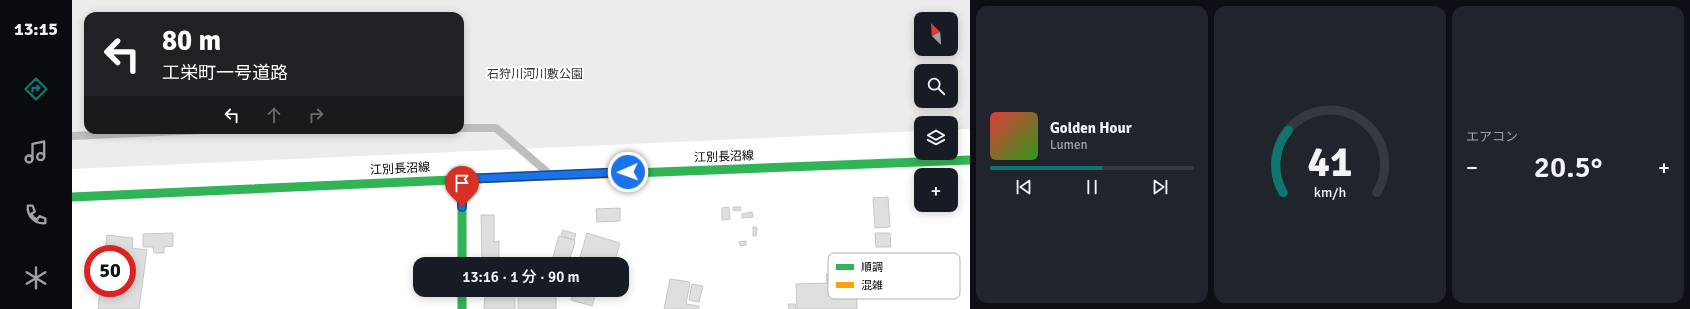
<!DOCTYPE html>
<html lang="ja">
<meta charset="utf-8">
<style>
:root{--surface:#171b24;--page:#20242c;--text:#f1f3f6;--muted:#9ea1a6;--line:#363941;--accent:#0f766e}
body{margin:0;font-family:Signika,"Noto Sans JP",sans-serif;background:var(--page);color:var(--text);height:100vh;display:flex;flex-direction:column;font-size:15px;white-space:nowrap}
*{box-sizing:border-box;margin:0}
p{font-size:13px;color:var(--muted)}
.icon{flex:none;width:22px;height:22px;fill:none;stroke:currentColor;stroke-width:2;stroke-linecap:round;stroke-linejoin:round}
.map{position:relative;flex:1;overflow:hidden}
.details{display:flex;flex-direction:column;gap:6px;padding:6px;background:#0d0f14;width:720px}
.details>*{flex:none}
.banner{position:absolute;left:12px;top:12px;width:380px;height:122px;border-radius:12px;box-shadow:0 2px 10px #0003;background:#202124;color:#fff;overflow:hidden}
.needle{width:26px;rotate:335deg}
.controls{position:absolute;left:842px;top:12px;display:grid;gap:8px}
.controls a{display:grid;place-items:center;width:44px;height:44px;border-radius:8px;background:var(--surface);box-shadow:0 2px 10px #0003;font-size:20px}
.speed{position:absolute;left:12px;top:245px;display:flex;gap:8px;font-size:20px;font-weight:700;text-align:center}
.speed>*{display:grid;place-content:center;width:52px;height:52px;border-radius:50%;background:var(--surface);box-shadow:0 2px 10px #0003;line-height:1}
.speed .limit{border:6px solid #d22;background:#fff;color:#111}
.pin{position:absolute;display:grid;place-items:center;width:34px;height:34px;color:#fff;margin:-41px -17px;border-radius:50% 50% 50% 0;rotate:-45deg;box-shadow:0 0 4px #0007}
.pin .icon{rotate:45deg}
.me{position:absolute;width:44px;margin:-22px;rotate:268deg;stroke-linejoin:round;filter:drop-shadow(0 0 3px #0008)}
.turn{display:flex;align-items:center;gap:14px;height:84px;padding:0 12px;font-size:18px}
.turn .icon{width:52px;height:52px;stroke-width:2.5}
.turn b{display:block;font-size:28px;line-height:34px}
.lanes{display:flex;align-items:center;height:38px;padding:0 12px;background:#0003;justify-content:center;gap:20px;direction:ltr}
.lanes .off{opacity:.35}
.big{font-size:30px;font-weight:600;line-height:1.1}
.details .widget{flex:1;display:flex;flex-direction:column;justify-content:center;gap:6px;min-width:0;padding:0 14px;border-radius:12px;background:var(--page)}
.details .dial{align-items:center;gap:0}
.dial svg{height:104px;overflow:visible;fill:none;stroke:var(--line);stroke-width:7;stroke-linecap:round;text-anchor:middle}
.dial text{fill:var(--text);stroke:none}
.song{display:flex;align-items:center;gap:12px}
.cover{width:48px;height:48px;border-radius:6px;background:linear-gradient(135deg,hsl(0 70% 55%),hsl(110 70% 35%))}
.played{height:4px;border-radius:2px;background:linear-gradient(90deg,var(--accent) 55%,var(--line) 55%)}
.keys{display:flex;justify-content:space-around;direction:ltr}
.heat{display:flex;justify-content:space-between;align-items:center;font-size:22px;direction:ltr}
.details .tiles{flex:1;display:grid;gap:6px;grid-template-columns:repeat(3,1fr)}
.trip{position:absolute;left:341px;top:257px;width:216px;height:40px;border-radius:12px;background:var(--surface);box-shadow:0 2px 10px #0003;font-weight:600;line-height:40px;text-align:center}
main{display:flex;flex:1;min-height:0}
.menu{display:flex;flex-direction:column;width:72px;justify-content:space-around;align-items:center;background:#090b0e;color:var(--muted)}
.menu .icon{width:28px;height:28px}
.menu .current{color:var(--accent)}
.menu b{font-size:18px;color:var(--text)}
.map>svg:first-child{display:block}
.green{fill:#ececec;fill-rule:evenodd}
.building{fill:#dfdfdf;stroke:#c7c7c7}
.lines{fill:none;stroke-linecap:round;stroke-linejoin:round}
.lane{stroke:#bebebe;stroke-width:8}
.fast{stroke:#30b455;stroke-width:9}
.slow{stroke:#ff9f0a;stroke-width:9}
.route-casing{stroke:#114b97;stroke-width:10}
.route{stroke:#1a73e8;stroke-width:7}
.labels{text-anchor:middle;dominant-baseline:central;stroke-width:4;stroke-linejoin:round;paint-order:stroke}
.park-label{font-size:12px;fill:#333;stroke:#fff}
.street-label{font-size:12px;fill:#000;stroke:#fff}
.key{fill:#fff;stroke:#b2b2b2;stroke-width:1}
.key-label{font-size:11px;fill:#000}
</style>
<main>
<nav class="menu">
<b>13:15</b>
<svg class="icon current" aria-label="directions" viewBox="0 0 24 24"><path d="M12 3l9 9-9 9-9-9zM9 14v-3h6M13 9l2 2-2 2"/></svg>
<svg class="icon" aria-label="music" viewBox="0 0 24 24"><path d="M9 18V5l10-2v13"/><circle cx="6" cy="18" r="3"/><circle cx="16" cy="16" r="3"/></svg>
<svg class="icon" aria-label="phone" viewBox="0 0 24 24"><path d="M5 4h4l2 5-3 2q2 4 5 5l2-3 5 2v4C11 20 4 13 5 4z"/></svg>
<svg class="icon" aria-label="climate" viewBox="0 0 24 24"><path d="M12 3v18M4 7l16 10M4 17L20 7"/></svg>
</nav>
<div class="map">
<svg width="898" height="309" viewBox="0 0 898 309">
<rect width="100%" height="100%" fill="#fff"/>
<path class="green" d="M0,0H898V129L879,130V123H849V131L0,169ZM16,16H388V130H16ZM849,19H879V49H849ZM849,71H879V101H849Z"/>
<g class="building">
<polygon points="816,197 818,227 803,228 801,198"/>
<polygon points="657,207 658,219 650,220 650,208"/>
<polygon points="661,207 669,207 668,211 661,210"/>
<polygon points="548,208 548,221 525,222 524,209"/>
<polygon points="680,212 681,217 670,218 670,214"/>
<polygon points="409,215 422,215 422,242 427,241 427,264 410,264"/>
<polygon points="681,227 685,227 684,236 681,236"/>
<polygon points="491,230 504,234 502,240 489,235"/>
<polygon points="101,233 101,246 92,247 92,253 82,253 81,247 71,247 71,234"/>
<polygon points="515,233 548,243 542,264 506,264"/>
<polygon points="803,233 818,233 819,247 804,247"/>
<polygon points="35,235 61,238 60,248 75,250 67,309 26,309 28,288 55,288 55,254 33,254"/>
<polygon points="487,236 502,240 503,243 496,264 479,264"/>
<polygon points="674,241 674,245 668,246 667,242"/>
<polygon points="773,273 773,283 784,283 785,309 725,309 724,284 755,283 754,274"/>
<polygon points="598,279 618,282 614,304 627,306 627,309 592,309"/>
<polygon points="620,284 631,286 627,302 617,300"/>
<polygon points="413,290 443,290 443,309 412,309"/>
<polygon points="502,290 525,290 520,306 499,300"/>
<rect x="446" y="293" width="38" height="16"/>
<polygon points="716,304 723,304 724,309 717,309"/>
</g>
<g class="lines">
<g class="lane">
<polyline points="388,128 424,128 475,172"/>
<polyline points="0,136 130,130"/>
</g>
<g class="fast">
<polyline points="561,173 898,160"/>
<polyline points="390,179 390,264"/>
<polyline points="0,197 424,178"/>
<polyline points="390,290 390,309"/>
</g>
<polyline class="slow" points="424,178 561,173"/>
</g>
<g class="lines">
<defs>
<polyline id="route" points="390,207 390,179 556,172"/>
</defs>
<use href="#route" class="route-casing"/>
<use href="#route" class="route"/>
</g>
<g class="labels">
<g class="park-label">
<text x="463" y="74">石狩川河川敷公園</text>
</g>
<g class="street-label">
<text transform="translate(652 157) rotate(-2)">江別長沼線</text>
<text transform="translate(328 169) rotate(-3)">江別長沼線</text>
</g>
</g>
<rect x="756" y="253" width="132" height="46" rx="6" class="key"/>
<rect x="764" y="264" width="18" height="6" fill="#30b455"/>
<rect x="764" y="282" width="18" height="6" fill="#ff9f0a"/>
<g class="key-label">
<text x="789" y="271">順調</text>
<text x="789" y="289">混雑</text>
</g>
</svg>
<div class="controls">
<a><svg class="needle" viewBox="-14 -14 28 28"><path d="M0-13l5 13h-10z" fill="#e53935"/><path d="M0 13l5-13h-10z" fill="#9ea1a6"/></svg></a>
<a><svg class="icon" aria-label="search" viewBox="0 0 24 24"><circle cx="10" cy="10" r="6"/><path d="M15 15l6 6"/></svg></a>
<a><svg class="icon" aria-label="layers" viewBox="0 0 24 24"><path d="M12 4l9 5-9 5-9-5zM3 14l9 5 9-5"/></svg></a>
<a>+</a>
</div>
<div class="speed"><div class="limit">50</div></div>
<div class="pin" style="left:390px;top:207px;background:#d93025"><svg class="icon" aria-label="arrive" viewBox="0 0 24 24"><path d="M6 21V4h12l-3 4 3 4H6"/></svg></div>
<svg class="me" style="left:556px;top:172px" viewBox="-20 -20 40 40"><circle r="17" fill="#1a73e8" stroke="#fff" stroke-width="3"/><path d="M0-11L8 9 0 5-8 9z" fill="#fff"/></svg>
<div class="trip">13:16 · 1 分 · 90 m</div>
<div class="banner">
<div class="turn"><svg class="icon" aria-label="left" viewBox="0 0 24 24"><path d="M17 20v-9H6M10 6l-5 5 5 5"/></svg><div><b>80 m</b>工栄町一号道路</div></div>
<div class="lanes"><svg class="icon" aria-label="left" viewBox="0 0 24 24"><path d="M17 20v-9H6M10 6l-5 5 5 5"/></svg><svg class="icon off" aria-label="ahead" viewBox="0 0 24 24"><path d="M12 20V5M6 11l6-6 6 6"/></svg><svg class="icon off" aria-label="right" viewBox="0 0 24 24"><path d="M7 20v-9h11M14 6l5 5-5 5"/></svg></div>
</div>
</div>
<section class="details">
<div class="tiles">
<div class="widget">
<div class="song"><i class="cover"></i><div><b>Golden Hour</b><p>Lumen</p></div></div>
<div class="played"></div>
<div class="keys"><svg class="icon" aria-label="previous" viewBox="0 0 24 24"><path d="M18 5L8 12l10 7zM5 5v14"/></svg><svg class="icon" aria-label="pause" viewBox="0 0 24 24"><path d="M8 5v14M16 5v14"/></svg><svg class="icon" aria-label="next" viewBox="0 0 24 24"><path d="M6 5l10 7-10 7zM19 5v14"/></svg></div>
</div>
<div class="widget dial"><svg viewBox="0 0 100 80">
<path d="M14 69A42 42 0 1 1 86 69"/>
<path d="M14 69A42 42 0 0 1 18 21" stroke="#0f766e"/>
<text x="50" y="56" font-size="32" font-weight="700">41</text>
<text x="50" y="72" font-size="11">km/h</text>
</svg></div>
<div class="widget"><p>エアコン</p>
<div class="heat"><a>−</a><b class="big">20.5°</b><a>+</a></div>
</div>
</div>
</section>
</main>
